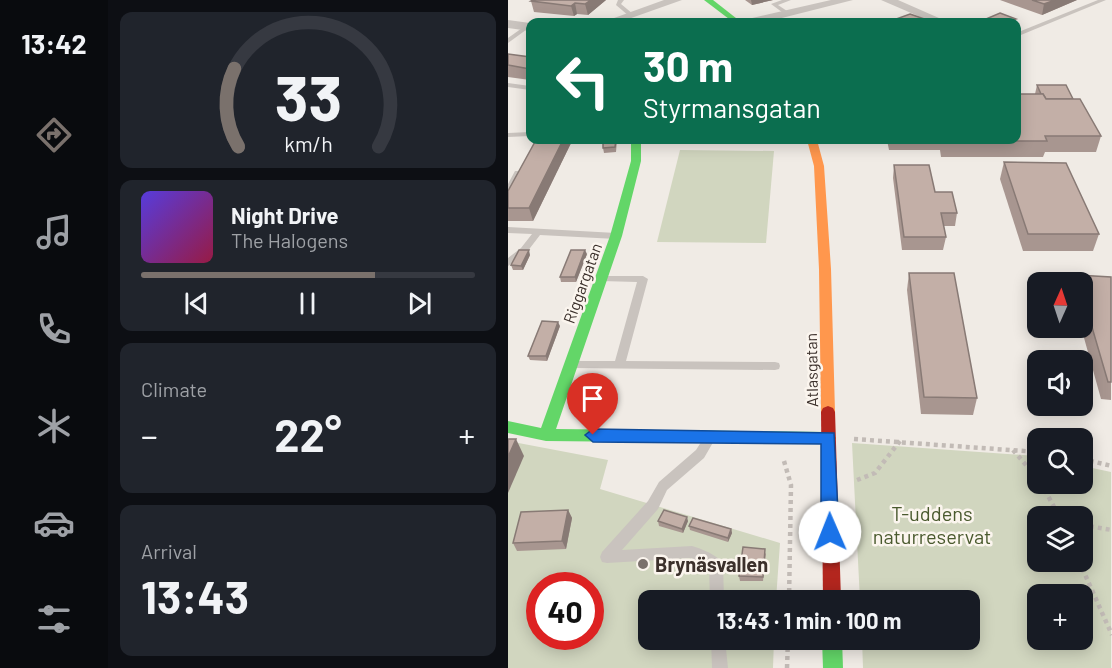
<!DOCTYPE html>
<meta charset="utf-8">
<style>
:root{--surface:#171b24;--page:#20242c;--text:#f1f3f6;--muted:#9ea1a6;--line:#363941;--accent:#7a716c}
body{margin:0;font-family:Barlow,sans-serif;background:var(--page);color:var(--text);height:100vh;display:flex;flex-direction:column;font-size:22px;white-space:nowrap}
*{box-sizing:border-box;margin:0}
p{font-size:20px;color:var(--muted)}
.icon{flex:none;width:33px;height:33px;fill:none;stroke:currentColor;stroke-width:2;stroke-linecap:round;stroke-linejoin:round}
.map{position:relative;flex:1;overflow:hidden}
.sheet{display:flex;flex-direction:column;gap:12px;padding:12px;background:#0d0f14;width:400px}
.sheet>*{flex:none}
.top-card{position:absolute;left:18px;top:18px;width:495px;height:126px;border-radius:12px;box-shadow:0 3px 15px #0003;background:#0b6e4f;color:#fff;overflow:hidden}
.needle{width:39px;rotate:3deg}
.buttons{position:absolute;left:519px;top:272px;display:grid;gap:12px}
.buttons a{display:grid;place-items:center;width:66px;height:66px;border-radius:12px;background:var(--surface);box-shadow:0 3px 15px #0003;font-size:30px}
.speed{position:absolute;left:18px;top:572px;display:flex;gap:12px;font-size:30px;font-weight:700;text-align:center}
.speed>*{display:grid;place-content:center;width:78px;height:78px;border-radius:50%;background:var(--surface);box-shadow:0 3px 15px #0003;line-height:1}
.speed .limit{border:9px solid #d22;background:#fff;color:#111}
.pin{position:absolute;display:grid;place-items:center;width:51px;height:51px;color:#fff;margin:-62px -26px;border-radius:50% 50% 50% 0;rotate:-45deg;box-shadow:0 0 6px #0007}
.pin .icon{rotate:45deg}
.me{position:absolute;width:66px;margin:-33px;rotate:359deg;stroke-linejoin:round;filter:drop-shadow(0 0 4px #0008)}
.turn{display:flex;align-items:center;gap:21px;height:126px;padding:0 18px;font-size:27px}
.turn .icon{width:78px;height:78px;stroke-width:2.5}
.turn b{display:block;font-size:42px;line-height:51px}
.big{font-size:45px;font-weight:700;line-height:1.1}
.sheet .card{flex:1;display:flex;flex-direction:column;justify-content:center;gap:9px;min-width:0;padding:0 21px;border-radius:12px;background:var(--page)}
.sheet .dial{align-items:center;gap:0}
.dial svg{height:156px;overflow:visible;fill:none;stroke:var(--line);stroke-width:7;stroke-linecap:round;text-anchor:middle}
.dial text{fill:var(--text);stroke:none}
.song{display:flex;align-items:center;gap:18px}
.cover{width:72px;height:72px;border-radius:9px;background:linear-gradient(135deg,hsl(250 70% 55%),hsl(340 70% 35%))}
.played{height:6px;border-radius:3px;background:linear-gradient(90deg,var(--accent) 70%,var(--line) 70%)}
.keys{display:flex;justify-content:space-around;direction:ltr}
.heat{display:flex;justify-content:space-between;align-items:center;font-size:33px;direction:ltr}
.trip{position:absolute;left:130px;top:590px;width:342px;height:60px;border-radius:12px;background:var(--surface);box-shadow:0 3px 15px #0003;font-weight:700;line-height:60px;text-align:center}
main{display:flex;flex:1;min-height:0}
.dock{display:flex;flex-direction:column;width:108px;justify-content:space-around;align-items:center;background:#090b0e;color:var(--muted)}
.dock .icon{width:42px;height:42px}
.dock .selected{color:var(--accent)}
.dock b{font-size:27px;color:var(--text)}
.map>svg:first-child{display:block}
.green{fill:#d1d6bf;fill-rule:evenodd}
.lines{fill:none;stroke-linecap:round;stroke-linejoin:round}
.path{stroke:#c2bbb6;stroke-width:4.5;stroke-dasharray:4 4;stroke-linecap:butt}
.lane{fill:#c9c3be;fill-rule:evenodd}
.street{fill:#c9c3be;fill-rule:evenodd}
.fast{fill:#63d668;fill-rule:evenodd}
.slow{fill:#ff974d;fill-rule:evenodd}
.jam{fill:#b3261e;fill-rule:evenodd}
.wall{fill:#a89690}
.shaded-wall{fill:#887a75}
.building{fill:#c3afa7;stroke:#887a75;stroke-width:1.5}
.route{fill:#1a73e8;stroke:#114b97;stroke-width:1.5}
.poi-dot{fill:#7a716c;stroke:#fbf5ee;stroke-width:2}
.labels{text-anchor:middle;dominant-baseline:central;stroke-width:5;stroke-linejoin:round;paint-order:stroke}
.street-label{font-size:16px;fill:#3b302b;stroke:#fbf5ee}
.near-park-label{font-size:20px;fill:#4a5a2e;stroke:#fbf5ee}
.near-poi-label{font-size:20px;font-weight:bold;fill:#3b302b;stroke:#fbf5ee;text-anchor:start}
</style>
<main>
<nav class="dock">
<b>13:42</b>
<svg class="icon selected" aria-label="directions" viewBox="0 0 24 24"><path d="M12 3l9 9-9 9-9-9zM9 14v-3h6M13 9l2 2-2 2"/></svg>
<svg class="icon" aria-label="music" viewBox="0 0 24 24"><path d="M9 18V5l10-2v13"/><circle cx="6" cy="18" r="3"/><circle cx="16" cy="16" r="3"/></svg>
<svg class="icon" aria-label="phone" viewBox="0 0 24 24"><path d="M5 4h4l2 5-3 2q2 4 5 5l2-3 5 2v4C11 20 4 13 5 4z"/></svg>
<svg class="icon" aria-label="climate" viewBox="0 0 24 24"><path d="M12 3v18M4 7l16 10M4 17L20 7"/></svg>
<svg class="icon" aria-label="car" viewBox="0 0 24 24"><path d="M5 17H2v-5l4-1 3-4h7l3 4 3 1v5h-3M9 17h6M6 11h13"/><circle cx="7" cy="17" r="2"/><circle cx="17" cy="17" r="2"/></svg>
<svg class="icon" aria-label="filters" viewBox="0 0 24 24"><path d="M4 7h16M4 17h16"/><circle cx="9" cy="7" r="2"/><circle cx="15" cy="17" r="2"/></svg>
</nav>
<section class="sheet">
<div class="card dial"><svg viewBox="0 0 100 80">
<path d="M14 69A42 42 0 1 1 86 69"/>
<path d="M14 69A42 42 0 0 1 12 29" stroke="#7a716c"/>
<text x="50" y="56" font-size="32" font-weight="700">33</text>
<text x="50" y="72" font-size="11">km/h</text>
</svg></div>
<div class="card">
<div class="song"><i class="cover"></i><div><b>Night Drive</b><p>The Halogens</p></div></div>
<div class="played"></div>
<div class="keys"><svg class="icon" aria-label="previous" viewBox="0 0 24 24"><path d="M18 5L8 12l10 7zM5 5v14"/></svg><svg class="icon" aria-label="pause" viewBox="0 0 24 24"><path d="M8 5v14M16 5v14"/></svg><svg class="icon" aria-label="next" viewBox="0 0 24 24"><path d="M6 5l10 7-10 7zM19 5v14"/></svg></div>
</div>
<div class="card"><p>Climate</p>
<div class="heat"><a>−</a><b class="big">22°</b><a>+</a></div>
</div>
<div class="card"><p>Arrival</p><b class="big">13:43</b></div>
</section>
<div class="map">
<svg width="604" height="668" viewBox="0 0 604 668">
<rect width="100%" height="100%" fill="#f0ebe5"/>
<g class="green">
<polygon points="172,150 266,151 258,243 149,242"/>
<path d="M0,441L100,460L92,489L272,543L268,600H141V639H266L265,668H0ZM32,585H82V636H32Z"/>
<path d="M344,443L529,456L530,483H574L575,466L603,472V668H355L354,639H462V600H352ZM530,516H574V561H530ZM530,594H574V639H530Z"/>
</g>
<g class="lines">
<g class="path">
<polyline points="346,439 530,452"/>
<polyline points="505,450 530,479"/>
<polyline points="574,459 604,466"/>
<polyline points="276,461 283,485 281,600"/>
<polyline points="349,480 367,473 392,441"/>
<polyline points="533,483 551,516"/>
<polyline points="574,525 604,530"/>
<polyline points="571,561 604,635"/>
<polyline points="279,668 280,639"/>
</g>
<g class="lane">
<polygon points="110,0 116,0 113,4 125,14 125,16 121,16 108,5"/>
<polygon points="274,0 283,0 270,5 282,13 282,15 278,15 263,4"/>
<polygon points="590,0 598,0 508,37 508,33"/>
<polygon points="17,26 22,27 0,43 0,38"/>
<polygon points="0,83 22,86 22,90 0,87"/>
<polygon points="22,132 22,136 0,137 0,133"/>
<polygon points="7,171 10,171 14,173 4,191 0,194 0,184"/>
<polygon points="0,227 108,233 113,236 108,239 32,235 19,252 0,266 0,258 13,248 24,234 0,233"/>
<polygon points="96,276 135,276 140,279 118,361 267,362 271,363 272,366 271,369 267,370 63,368 62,365 63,362 67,361 107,361 129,282 93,281 91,279"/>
<path d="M201,434L205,436L207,439L196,458L159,490L150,509L114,550L184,546C194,549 210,555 215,564L216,600H202L201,568L183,558L99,563L94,562L92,557L94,552L140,501L151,482L188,450L197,436Z"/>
<polygon points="203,639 217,639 220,668 204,668"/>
</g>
<g class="street">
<polygon points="156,0 174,0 112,22 95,22"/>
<polygon points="323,0 345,0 258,22 238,22 240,19"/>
<polygon points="373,0 390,0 440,22 424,22"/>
<polygon points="0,20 22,23 22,31 0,28"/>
</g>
<g class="fast">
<polygon points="196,0 205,0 233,22 225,22"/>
<polygon points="123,140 133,140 133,161 114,236 48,429 320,432 325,434 328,438 325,442 320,444 38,441 0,433 0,421 33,428 102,236 123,161"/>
<polygon points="314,639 334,639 335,668 315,668"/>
</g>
<polygon class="slow" points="299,140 309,140 316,166 323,269 327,412 325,416 320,418 315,416 313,412 311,269 306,166"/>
<polygon class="jam" points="320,406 325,408 327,412 333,600 315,600 313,412 315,408"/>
</g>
<g class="wall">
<polygon points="98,0 80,15 69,14 66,16 26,12 23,1"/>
<polygon points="237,0 265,0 244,5"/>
<polygon points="492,0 569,0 534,15"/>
<polygon points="0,54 22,57 22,80 0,77"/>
<polygon points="529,85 565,99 593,136 588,152 537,152 535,157 433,157 432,150 381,150 379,140 508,140 527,94"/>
<polygon points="109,140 108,152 96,153 95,148"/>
<polygon points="64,141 25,221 0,221 0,191"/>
<polygon points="496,162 591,234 585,251 515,251 492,179"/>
<polygon points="386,165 427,192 449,213 447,226 435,226 438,237 435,250 394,250 385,178"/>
<polygon points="79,254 68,282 53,282 52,277"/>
<polygon points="22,255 15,270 5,270 3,265"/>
<polygon points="401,273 469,398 465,415 413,414 399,290"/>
<polygon points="569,275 603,277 603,400 593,399 573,327 574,327 574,282 567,282"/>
<polygon points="52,326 39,361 22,360 20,356"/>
<polygon points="60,510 64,518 58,549 9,551 5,543"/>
<polygon points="150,521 180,521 175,533 151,526"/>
<polygon points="181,526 223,529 224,533 220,542 182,530"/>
<polygon points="258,553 255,581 232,581 231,576"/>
</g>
<g class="shaded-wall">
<polygon points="83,0 98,0 80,15 77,4"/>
<polygon points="243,0 265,0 244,5"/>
<polygon points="547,0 569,0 534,15 536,4"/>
<polygon points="67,3 69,14 66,16 63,6"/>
<polygon points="55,140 63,140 64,141 25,221 21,208"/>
<polygon points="21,250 22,255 15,270 13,266"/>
<polygon points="77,250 79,254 68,282 67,277"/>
<polygon points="50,322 52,326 39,361 38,356"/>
<polygon points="8,439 16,456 0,493 0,457"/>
<polygon points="60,510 64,518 58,549 54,541"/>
<polygon points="179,517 180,521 175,533 174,529"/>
<polygon points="223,529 224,533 220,542 220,538"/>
</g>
<g class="building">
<polygon points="25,0 83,0 77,4 67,3 63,6 23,1"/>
<polygon points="524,0 547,0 536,4"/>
<polygon points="492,13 508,19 500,22 471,22"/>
<polygon points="402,14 425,22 380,22"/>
<polygon points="372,20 378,22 366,22"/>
<polygon points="0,54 22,57 22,69 0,65"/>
<polygon points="529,85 558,85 565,99 538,99 535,94 533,94"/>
<polygon points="508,94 535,94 538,99 572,99 593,136 537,136 539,141 436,141 435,140 508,140"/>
<polygon points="28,140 55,140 21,208 0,208 0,191"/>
<polygon points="95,140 108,140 107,147 95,148"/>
<polygon points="496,162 558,163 591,234 520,234"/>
<polygon points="386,165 421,165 427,192 444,192 449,213 433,213 438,237 396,237"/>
<polygon points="11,250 21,250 13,266 3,265"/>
<polygon points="63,250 77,250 67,277 52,277"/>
<polygon points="401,273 446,273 469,398 416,397"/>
<polygon points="569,275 603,277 603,382 600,382 574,293 574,282 571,282"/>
<polygon points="34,321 50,322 38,356 20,356"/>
<polygon points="0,439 8,439 0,457"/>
<polygon points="60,510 54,541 5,543 13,512"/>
<polygon points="156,510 179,517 174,529 150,521"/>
<polygon points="185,518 223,529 220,538 181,526"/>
<polygon points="235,547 257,549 255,577 231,576"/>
</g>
<polygon class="route" points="85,429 326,433 331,532 328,538 322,540 316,538 313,532 313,444 85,442 77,435"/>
<circle class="poi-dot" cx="135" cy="564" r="6"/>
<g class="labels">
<g class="street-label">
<text transform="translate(74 283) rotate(-70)">Riggargatan</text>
<text transform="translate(303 370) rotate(-91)">Atlasgatan</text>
</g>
<g class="near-park-label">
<text x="424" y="513">T-uddens<tspan x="424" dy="23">naturreservat</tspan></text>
</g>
<g class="near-poi-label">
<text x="147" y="564">Brynäsvallen</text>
</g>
</g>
</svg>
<div class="buttons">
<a><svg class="needle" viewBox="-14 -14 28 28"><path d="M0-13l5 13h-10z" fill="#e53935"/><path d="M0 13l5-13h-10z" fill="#9ea1a6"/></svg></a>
<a><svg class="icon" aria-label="sound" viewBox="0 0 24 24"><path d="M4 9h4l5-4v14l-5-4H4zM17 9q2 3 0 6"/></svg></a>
<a><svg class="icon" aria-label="search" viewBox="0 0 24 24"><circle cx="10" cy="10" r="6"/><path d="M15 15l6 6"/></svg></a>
<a><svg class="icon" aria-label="layers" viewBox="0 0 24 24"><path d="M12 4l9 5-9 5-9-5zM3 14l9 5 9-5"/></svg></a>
<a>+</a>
</div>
<div class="speed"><div class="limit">40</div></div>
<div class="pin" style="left:85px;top:435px;background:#d93025"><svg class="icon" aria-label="arrive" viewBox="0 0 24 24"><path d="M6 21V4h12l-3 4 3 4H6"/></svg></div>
<svg class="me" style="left:322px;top:532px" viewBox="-20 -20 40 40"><circle r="19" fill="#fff"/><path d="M0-13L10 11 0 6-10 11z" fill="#1a73e8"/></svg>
<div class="trip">13:43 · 1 min · 100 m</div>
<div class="top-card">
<div class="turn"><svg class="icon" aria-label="left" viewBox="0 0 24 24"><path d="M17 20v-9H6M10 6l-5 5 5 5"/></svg><div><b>30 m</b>Styrmansgatan</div></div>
</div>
</div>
</main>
